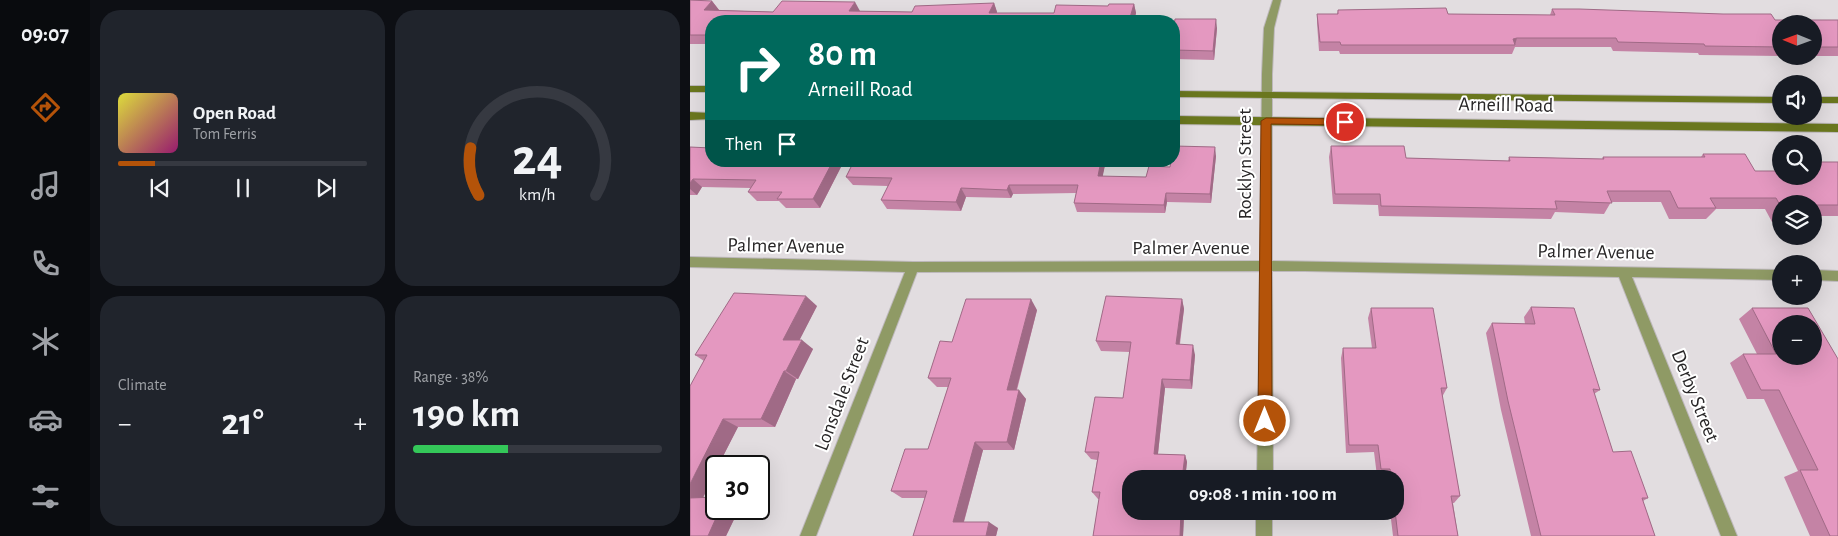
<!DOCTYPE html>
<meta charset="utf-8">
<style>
:root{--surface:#171b24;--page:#20242c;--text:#f1f3f6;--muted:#9ea1a6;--line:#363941;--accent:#b45309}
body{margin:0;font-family:"Alegreya Sans",sans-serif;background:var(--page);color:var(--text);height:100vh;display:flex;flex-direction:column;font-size:19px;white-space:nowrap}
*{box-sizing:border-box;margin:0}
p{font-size:16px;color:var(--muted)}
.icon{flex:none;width:28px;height:28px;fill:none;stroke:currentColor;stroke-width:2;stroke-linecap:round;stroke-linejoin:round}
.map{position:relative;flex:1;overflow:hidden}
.sheet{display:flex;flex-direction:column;gap:10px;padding:10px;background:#0d0f14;width:600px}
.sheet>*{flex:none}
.top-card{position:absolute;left:15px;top:15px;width:475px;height:152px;border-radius:20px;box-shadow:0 5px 20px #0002;background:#00695c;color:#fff;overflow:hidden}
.needle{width:32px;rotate:271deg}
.buttons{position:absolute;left:1082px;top:15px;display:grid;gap:10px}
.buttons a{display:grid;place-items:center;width:50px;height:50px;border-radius:50%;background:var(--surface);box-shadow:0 5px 20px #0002;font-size:25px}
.speed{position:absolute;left:15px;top:455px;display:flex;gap:10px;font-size:25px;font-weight:700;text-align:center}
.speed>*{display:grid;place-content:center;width:65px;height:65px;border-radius:50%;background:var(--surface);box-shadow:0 5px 20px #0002;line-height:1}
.speed .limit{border:2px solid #111;border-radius:8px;background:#fff;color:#111}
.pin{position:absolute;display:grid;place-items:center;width:42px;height:42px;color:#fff;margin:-21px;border:2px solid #fff;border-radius:50%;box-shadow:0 1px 5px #0007}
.me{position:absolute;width:55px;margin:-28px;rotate:0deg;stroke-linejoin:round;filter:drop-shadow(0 0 4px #0008)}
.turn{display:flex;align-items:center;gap:18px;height:105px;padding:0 20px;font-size:22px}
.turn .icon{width:65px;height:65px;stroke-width:2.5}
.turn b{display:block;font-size:35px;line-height:42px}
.then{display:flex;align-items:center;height:48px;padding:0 20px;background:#0003;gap:10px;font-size:19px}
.big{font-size:38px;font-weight:600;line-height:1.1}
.sheet .tile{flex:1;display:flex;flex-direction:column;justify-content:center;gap:8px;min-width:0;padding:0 18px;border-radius:20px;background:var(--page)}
.sheet .dial{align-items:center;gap:0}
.dial svg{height:130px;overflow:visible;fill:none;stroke:var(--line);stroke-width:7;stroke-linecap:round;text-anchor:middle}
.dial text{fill:var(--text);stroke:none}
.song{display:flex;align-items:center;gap:15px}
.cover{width:60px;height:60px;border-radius:8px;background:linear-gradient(135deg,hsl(60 70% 55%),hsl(320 70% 35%))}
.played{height:5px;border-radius:2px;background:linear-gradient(90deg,var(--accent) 15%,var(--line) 15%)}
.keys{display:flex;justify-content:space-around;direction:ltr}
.heat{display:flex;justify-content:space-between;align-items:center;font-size:28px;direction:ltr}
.charge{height:8px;border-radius:4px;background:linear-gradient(90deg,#34c759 38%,var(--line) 0)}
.sheet .tiles{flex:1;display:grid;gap:10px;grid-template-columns:repeat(2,1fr)}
.trip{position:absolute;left:432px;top:470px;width:282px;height:50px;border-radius:20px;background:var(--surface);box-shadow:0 5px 20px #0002;font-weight:600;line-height:50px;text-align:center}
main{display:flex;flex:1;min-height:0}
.tab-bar{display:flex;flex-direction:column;width:90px;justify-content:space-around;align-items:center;background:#090b0e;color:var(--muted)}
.tab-bar .icon{width:35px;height:35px}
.tab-bar .active{color:var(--accent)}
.tab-bar b{font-size:22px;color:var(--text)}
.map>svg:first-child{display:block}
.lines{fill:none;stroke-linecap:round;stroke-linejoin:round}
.street-casing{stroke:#bdb8bb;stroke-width:2}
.secondary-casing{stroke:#bdb8bb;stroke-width:2}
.street{fill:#8f9a65;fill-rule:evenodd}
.secondary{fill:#6a771e;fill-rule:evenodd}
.wall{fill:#c483a5}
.shaded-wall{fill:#a06a86}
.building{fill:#e498c0;stroke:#a06a86;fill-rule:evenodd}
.route{fill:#b45309;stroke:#753606}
.labels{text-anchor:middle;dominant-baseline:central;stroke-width:4;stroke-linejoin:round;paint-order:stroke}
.street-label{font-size:20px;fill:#282627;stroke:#fff}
</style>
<main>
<nav class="tab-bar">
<b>09:07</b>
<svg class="icon active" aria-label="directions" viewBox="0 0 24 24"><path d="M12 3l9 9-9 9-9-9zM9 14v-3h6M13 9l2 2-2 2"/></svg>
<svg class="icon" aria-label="music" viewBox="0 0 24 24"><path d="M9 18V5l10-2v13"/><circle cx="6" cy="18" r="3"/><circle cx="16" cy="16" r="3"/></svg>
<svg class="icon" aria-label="phone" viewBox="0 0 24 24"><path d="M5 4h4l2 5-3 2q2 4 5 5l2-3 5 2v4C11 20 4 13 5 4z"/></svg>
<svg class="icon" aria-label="climate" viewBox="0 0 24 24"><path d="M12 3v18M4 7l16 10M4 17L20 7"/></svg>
<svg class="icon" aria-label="car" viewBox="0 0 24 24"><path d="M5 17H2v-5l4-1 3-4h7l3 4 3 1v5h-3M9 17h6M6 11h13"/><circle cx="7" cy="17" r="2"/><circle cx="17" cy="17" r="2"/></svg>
<svg class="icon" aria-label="filters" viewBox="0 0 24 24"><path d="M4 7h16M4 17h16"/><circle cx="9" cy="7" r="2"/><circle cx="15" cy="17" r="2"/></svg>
</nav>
<section class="sheet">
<div class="tiles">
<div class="tile">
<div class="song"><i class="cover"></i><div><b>Open Road</b><p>Tom Ferris</p></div></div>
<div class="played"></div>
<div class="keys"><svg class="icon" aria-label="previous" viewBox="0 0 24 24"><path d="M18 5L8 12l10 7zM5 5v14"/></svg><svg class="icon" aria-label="pause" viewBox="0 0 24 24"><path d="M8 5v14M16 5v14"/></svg><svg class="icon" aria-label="next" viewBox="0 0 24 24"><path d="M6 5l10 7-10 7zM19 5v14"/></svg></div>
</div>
<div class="tile dial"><svg viewBox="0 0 100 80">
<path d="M14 69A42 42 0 1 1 86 69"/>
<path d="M14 69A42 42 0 0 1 9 40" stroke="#b45309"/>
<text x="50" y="56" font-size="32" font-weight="700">24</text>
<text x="50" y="72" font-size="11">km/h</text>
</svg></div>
<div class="tile"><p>Climate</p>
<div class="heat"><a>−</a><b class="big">21°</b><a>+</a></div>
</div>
<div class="tile"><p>Range · 38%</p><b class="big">190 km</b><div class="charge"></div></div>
</div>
</section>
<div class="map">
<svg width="1148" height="536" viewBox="0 0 1148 536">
<rect width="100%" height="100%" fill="#e2dde0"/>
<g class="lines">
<defs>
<g id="street">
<polygon points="583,0 591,0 584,28 582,74 582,261 1091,270 1091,280 942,277 1047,536 1031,536 929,277 615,271 582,271 583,479 567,479 570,271 227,272 126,536 110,536 215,272 0,267 0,257 223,262 570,261 572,74 574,28"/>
<polygon points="1124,270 1148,271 1148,281 1124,280"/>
<rect x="566" y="511" width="16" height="25"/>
</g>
<g id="secondary">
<rect x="0" y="86" width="21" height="6"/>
<polygon points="484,91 1091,97 1091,103 484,97"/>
<rect x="1124" y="97" width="24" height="6"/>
<polygon points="0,112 21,113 21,119 0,120"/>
<polygon points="484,116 1148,124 1148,132 484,124"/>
</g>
</defs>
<use href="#street" class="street-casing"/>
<use href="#secondary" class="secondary-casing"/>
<use href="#street" class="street"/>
<use href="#secondary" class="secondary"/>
</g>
<g class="wall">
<polygon points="0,0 22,1 29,10 83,12 170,11 222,12 304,3 307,12 307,13 364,13 418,6 444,4 446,13 444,21 21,21 21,44 0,44"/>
<polygon points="862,9 1085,20 1148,20 1148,56 1124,56 1124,24 1091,24 1091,56 1009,55 1008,53 923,51 921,47 825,47 822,54 650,54 649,51 629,51 627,23 627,14 647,14 648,10 758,14 860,15"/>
<polygon points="484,26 527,28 524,60 484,59"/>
<polygon points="641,146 716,158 818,161 819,157 912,159 913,157 1011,157 1013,154 1065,171 1124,176 1124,162 1148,162 1148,216 1124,216 1124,204 1091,204 1091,222 1082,222 1075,209 1026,209 1016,219 979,219 971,202 921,202 914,214 865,212 861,219 689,216 688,205 643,204 639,157"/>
<polygon points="0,147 152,165 130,208 96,208 89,201 67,201 58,192 61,188 12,187 7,195 0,195"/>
<polygon points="526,156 521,203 477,202 475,213 387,212 384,203 386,193 323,194 321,198 276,197 271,211 197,209 191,200 198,186 163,185 156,177 164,161 238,161 237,163 285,165 415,165 412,177 456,177 480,167"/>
<polygon points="492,299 494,309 490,344 505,355 502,389 475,388 468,454 495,455 497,462 495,479 441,479 493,511 494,515 493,536 403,536 409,499 408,499 402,492 407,460 401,459 395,452 433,398 440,352 411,351 406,341"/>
<polygon points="127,306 109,340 123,349 108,379 106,379 85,427 48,427 28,466 26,466 26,470 13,498 49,509 36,536 0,536 14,361 5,355"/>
<polygon points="841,307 910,390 904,394 923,452 958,498 953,501 965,536 841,536 811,410 796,333 802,323 835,324 834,317"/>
<polygon points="681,308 757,388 752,397 770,496 764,503 763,503 768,536 703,536 700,511 706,511 706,479 697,479 696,476 687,476 684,452 656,453 651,358 653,348 682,348 678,318"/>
<polygon points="1062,308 1118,308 1148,536 1120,536 1094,477 1108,471 1074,399 1057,399 1040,363 1053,354 1067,354 1049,319"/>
<polygon points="347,310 327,390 336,399 324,450 293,450 274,522 308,528 306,536 223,536 235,498 212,498 201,491 238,449 258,387 247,387 238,378 262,342"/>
</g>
<g class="shaded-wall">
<polygon points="22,1 29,10 14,10"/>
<polygon points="165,2 170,11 164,20 159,11"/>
<polygon points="304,3 307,12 303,21 299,13"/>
<polygon points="444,4 446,13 444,21 439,21"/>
<polygon points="526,19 527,28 524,60 523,51"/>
<polygon points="827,38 825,45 823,39"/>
<polygon points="525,147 526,156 521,203 520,194"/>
<polygon points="143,161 149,161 152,165 130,208 123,199"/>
<polygon points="228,161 238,161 233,172 227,163"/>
<polygon points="411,161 414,161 415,165 411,185 408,176"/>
<polygon points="3,179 12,187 7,195 0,189 0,183"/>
<polygon points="319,185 323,194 321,198 317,190"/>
<polygon points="271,188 276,197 271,211 266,202"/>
<polygon points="476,193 477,202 475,213 474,205"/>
<polygon points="116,296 127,306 105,349 93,340"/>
<polygon points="341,299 347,310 324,399 317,390"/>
<polygon points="492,299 494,309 488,354 486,344"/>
<polygon points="112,340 123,349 108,379 96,371"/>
<polygon points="503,345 505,355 502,389 500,380"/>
<polygon points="94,371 106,379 85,427 71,419"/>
<polygon points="472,379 475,388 467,462 464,454"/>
<polygon points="329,390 336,399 324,450 317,442"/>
<polygon points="33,419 48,427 28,466 26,466 26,470 10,504 0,500 0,484"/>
<polygon points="285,442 293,450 272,528 263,522"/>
<polygon points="495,455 497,462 495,479 492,479"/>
<polygon points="30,509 49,509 36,536 18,536"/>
<polygon points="490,511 493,511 494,515 493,536 490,536"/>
<polygon points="299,522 308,528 306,536 296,536"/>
</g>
<g class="building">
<polygon points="0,0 22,1 14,10 83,12 92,1 165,2 159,11 222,12 225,6 304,3 299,13 364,13 366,5 418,6 419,4 444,4 439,21 21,21 21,35 0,35"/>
<polygon points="756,8 758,14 865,15 862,9 889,9 1033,14 1081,14 1085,20 1148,20 1148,47 1124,47 1124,24 1091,24 1091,47 1015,46 1014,44 928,42 926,38 827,38 823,39 825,45 651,45 650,42 630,42 627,14 648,14 648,10"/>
<polygon points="485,19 526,19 523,51 484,50 484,26"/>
<polygon points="484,146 525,147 520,194 476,193 474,205 384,203 388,185 319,185 317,190 271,188 266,202 191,200 202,178 156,177 164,161 228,161 227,163 285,165 286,161 411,161 408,176 456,177 459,166 480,167 481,161 484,161"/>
<polygon points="641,146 714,146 716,158 820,161 819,157 914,159 913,157 1015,157 1013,154 1055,154 1065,171 1091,171 1091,176 1124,176 1124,171 1129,171 1124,164 1124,162 1148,162 1148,205 1124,205 1124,204 1091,204 1091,207 1086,198 1020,198 1026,208 988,208 980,191 917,191 922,203 865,201 867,209 691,206 690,194 645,194"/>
<polygon points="0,147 21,148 21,161 143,161 123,199 87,199 92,192 58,192 66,180 3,179 0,183"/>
<polygon points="1124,206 1127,211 1124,211"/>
<polygon points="44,293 116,296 93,340 112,340 96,371 94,371 71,419 33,419 0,484 0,386 17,355 5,355"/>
<polygon points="416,296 492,299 486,344 503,345 500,380 472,379 464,454 495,455 492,479 441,479 441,511 491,511 490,536 403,536 410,492 402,492 409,452 395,452 405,397 433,398 441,342 406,341"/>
<polygon points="276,299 341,299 317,390 329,390 317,442 285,442 263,522 299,522 296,536 223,536 237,491 201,491 215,449 238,449 261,378 238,378 250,341 262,342"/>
<polygon points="841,307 884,308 910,390 903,389 923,452 941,451 958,498 952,498 965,536 851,536 818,401 802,323 845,324"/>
<polygon points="681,308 743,308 757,388 751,388 770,496 761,496 768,536 708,536 705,511 706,511 706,479 701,479 700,469 691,469 688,445 659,445 653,348 686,348"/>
<path d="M1062,308H1118L1148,359V536H1140L1110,470H1128L1089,390H1071L1053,354H1086ZM1091,324H1124V356H1091Z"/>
<polygon points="26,497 26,509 30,509 18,536 0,536 0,498"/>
</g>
<polygon class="route" points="576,118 655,119 660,122 655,125 581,124 582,421 580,425 575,427 570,425 568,421 571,121"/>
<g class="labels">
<g class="street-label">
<text transform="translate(816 105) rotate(1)">Arneill Road</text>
<text transform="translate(555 164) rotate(-90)">Rocklyn Street</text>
<text transform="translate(96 246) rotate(1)">Palmer Avenue</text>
<text x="501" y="248">Palmer Avenue</text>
<text transform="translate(906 252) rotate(1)">Palmer Avenue</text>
<text transform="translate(152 394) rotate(-69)">Lonsdale Street</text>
<text transform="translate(1005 396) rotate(68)">Derby Street</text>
</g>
</g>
</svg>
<div class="buttons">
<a><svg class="needle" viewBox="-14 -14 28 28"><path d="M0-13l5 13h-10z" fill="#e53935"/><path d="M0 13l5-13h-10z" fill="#9ea1a6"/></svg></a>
<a><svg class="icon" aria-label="sound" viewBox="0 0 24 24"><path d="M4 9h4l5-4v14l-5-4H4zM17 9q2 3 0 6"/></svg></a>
<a><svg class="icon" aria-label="search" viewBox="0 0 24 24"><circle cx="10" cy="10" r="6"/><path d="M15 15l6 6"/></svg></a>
<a><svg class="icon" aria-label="layers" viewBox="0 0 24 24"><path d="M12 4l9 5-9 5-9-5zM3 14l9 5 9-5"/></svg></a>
<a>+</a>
<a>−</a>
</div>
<div class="speed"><div class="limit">30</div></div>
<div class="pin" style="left:655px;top:122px;background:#d93025"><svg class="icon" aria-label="arrive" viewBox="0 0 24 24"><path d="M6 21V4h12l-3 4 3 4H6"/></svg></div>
<svg class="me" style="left:575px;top:421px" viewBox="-20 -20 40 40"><circle r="17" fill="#b45309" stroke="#fff" stroke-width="3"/><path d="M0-11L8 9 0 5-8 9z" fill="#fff"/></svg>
<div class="trip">09:08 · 1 min · 100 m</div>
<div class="top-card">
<div class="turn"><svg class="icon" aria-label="right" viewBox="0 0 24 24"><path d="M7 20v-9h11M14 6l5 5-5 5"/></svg><div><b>80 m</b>Arneill Road</div></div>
<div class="then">Then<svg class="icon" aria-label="arrive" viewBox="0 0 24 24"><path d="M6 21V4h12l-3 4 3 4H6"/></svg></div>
</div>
</div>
</main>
